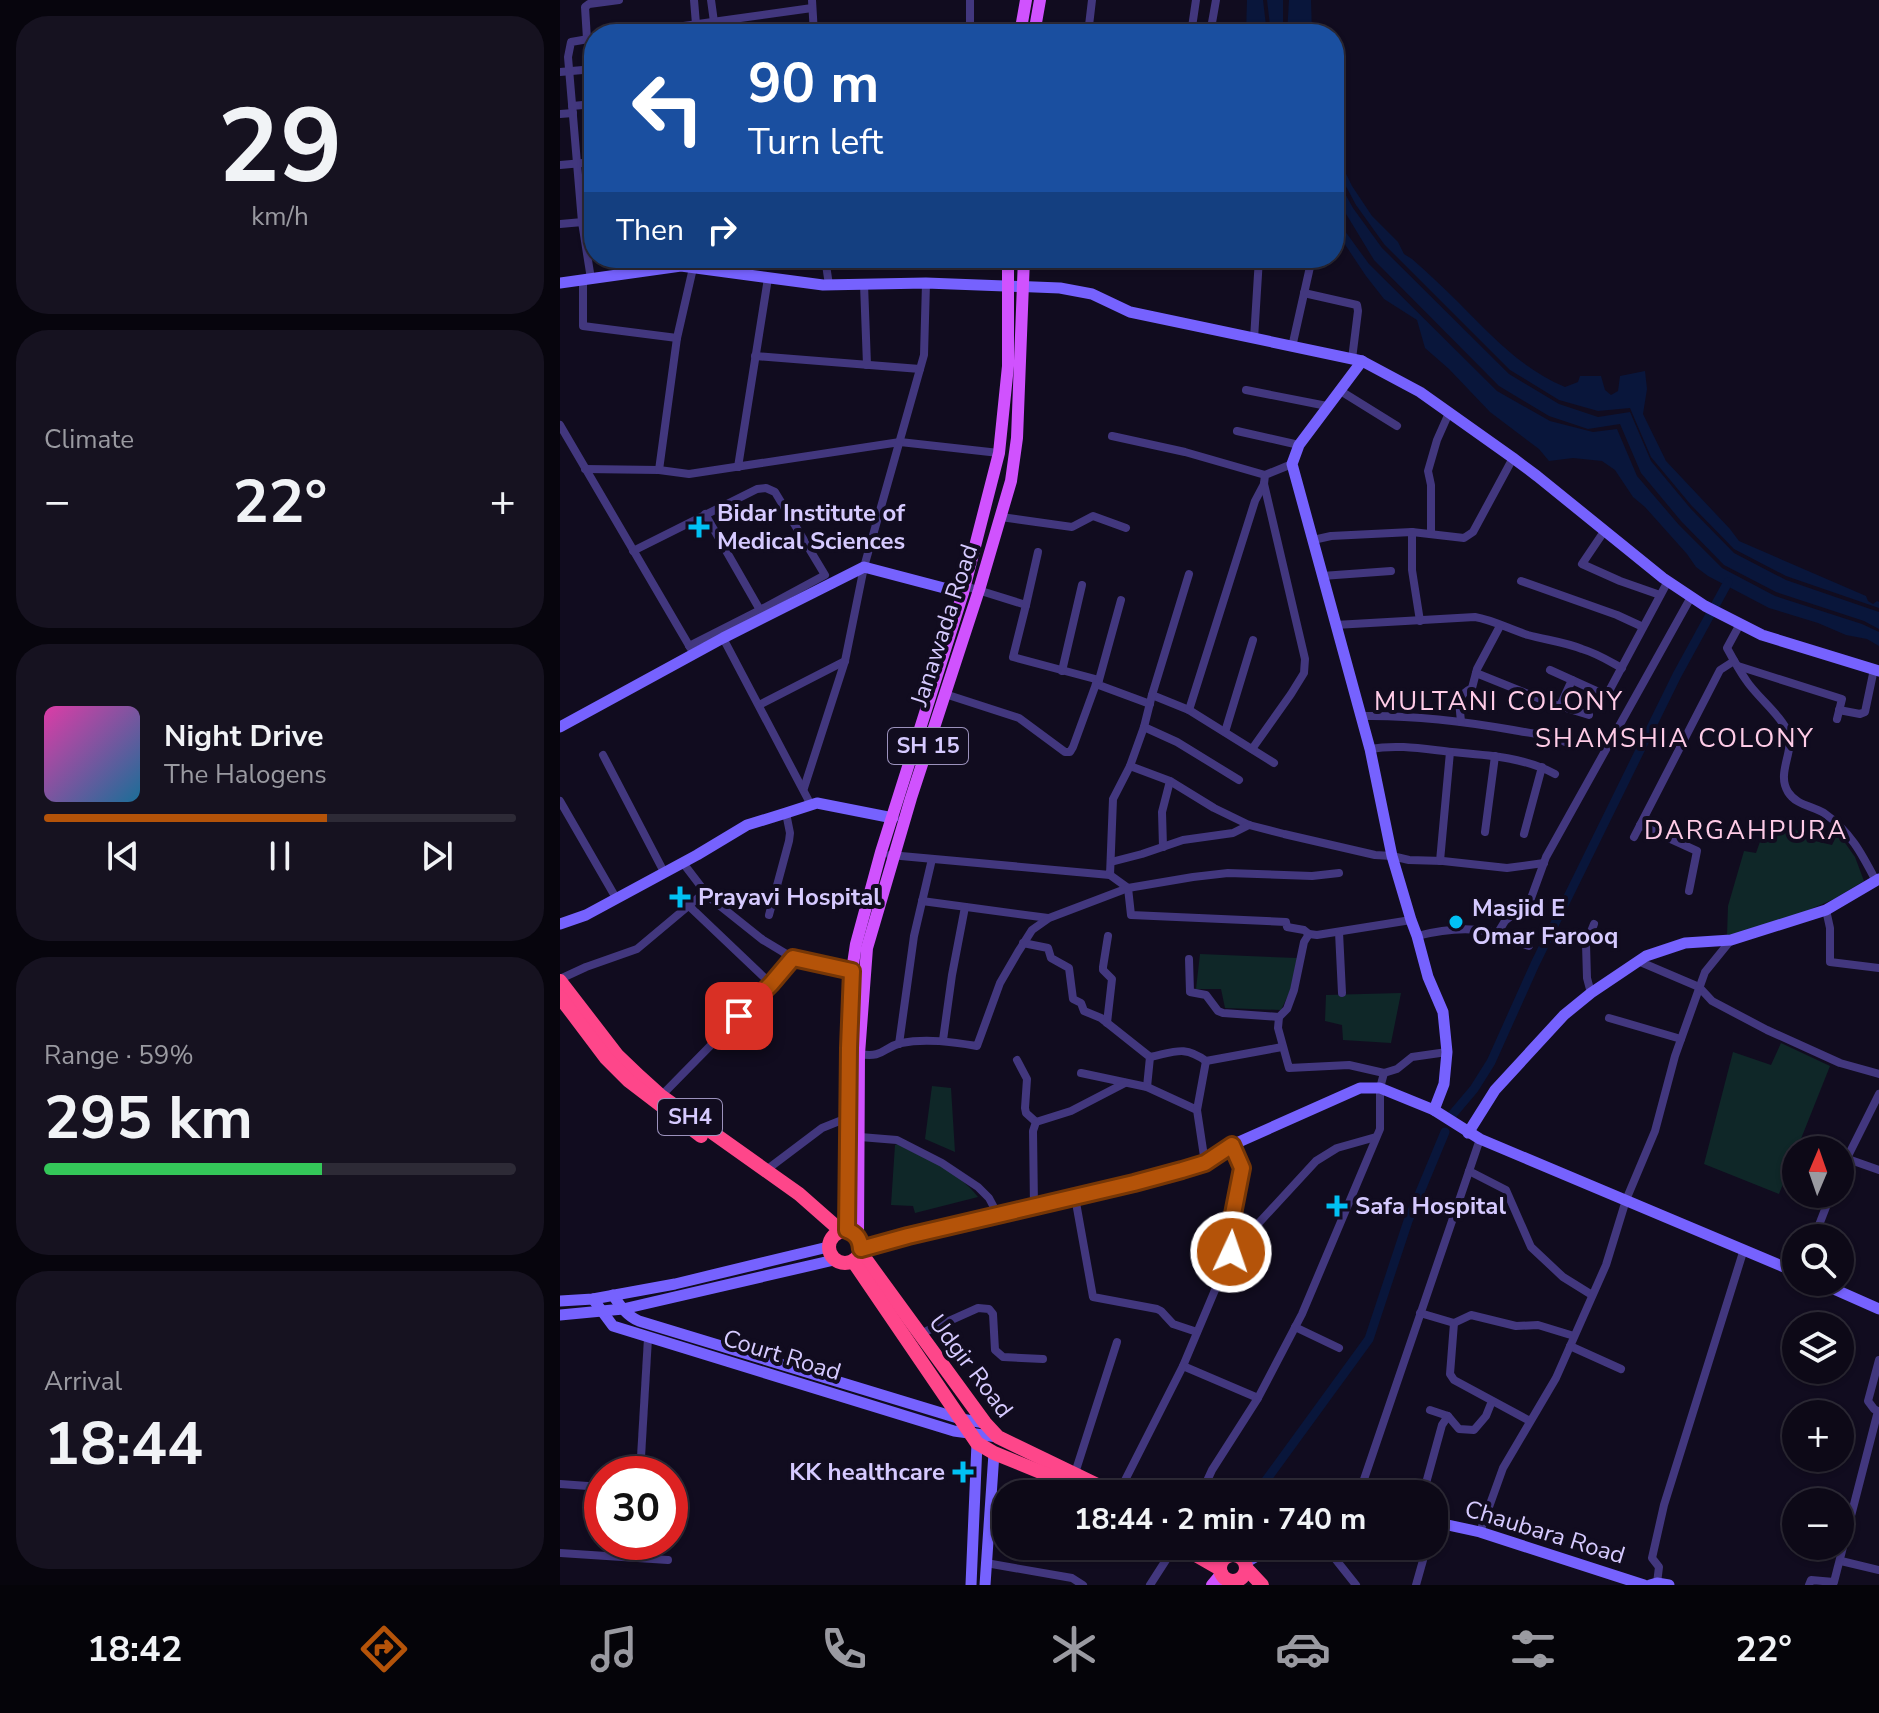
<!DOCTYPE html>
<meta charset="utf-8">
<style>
:root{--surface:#0d0917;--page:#161220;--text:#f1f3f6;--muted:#9a9aa1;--line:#2d2a36;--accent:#b45309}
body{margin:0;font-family:"Nunito Sans",sans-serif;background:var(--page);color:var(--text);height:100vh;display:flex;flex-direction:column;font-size:30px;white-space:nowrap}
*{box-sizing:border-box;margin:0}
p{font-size:26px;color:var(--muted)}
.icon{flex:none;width:44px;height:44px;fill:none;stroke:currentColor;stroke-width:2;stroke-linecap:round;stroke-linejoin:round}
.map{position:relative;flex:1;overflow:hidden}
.sheet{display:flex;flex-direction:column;gap:16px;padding:16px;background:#07050d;width:560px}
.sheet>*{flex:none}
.top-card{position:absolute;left:24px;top:24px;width:760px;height:244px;border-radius:32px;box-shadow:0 2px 6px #0004,0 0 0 2px var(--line);background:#1a4fa0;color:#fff;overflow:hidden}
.needle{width:52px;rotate:2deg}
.tools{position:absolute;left:1222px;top:1136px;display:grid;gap:16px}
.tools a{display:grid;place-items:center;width:72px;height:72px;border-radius:50%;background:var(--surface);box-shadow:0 2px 6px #0004,0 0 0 2px var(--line);font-size:40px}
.speed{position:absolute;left:24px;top:1456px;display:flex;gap:16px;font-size:40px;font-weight:700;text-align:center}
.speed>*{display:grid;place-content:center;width:104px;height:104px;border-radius:50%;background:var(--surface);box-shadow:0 2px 6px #0004,0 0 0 2px var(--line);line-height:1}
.speed .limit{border:12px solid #d22;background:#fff;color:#111}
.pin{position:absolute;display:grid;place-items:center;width:68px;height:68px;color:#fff;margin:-34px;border-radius:16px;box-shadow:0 4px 12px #0006}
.me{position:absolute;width:88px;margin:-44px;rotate:3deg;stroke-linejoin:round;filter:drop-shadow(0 0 6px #0008)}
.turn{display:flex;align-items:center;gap:28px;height:168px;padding:0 32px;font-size:36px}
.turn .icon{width:104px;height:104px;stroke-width:2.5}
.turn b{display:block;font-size:56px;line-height:68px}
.then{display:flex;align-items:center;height:76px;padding:0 32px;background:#0003;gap:16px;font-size:30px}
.big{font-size:60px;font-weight:700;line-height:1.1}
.sheet .tile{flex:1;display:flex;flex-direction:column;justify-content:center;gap:12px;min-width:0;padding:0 28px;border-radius:32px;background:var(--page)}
.sheet .dial{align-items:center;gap:0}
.dial b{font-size:104px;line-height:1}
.song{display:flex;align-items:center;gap:24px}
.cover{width:96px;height:96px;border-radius:12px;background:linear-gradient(135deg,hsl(320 70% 55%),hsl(200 70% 35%))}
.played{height:8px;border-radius:4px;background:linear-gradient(90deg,var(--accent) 60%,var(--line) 60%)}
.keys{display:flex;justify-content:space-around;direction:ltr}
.heat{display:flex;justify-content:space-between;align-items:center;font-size:44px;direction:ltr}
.charge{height:12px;border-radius:6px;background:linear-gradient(90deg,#34c759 59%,var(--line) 0)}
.trip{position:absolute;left:432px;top:1480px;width:456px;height:80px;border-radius:32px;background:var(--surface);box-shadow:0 2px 6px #0004,0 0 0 2px var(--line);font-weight:700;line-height:80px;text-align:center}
.tab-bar{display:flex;height:128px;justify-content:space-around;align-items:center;background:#050409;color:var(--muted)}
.tab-bar .icon{width:56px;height:56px}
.tab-bar .selected{color:var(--accent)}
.tab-bar b{font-size:36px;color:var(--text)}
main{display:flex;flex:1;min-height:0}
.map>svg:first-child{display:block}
.green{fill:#0f2728}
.water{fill:#09163b}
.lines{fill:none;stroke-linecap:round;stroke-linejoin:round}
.canal{stroke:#09163b;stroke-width:9}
.street{stroke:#42377e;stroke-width:8}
.secondary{stroke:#7662fe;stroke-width:11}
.primary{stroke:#d052fe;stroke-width:12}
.highway{stroke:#fe468a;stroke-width:14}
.route-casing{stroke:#753606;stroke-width:20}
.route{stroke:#b45309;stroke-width:14}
.poi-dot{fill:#01c1f4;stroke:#110c1f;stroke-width:3}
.labels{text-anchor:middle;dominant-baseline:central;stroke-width:8;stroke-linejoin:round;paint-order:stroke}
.shield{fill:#110c1f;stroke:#9b91bc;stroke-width:2}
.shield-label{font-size:22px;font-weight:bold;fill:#d6caff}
.poi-label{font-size:24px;font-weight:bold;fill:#d6caff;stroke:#110c1f;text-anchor:start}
.street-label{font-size:24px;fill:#d6caff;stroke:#110c1f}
.neighbourhood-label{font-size:26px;letter-spacing:2px;fill:#ffcce7;stroke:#110c1f}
</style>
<main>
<section class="sheet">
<div class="tile dial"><b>29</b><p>km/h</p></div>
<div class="tile"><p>Climate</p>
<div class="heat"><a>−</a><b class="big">22°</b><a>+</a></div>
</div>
<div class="tile">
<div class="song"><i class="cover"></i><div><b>Night Drive</b><p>The Halogens</p></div></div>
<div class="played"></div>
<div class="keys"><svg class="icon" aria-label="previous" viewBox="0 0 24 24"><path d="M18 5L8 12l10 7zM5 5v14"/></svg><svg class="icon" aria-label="pause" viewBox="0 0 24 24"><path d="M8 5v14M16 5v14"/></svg><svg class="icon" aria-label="next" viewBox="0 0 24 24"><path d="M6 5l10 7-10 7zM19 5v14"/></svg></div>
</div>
<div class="tile"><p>Range · 59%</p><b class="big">295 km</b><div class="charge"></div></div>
<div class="tile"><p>Arrival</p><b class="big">18:44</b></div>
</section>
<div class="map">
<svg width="1319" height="1585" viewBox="0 0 1319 1585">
<rect width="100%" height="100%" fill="#110c1f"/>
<g class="green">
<path d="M1207,822C1222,825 1237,825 1246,839L1272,845L1278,833L1295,857L1304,881L1274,899L1237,915L1167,936L1168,906L1184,851L1196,853Z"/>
<polygon points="640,954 737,958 731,989 721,1010 665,1008 661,989 636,989"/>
<polygon points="841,993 831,1043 783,1040 782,1025 765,1021 766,995"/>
<polygon points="1221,1043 1270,1066 1219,1194 1144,1164 1173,1052 1211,1065"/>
<polygon points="372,1086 391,1088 395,1152 365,1139"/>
<path d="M337,1144C365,1157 399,1172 418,1197L355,1213L353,1206L331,1205L335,1145Z"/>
</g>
<g class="water">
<polygon points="687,0 703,0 707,34 686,34"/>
<polygon points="707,0 723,0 723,34 711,34"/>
<polygon points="729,0 751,0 752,34 727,34"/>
<path d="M774,149L792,186L812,216L838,242L844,254L852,259C868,273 883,287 898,302C931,335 960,368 1005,387L1018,382L1020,376H1041L1045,390L1051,395L1058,391L1060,376L1085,371L1087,389L1083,414L1106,461L1170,529L1179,541L1306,596L1308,601L1313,604L1317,601L1319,602V608L1226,576L1174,549L1131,505L1091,457L1070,408L1038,411L999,400L950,370L824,244L796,205L774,164Z"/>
<polygon points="774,174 793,208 822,248 949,374 999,404 1038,417 1070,412 1091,461 1131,509 1174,553 1226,580 1319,612 1319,629 1304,621 1216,592 1164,565 1121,521 1081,473 1060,424 1028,429 989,416 939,386 814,260 774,194"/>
<polygon points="774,210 782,227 809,264 937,391 990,421 1033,432 1057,429 1077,476 1119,525 1162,568 1215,596 1302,624 1319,632 1319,646 1307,639 1286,635 1258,623 1209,608 1148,576 1136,567 1127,554 1085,507 1073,497 1055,470 1042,461 1013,458 989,461 979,449 930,412 889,369 865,348 857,320 824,299 806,276 774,228"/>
</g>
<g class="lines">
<g class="canal">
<polyline points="892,1115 914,1089 931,1062 975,964 1117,675 1168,582"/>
<polyline points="696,1494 809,1339 848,1221 885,1132"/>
</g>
<g class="street">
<polyline points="134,0 136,24"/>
<polyline points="151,0 154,22"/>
<polyline points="252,0 254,34"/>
<polyline points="410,0 410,31 460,33"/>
<polyline points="529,27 565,27 568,28 571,34"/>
<polyline points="66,34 252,8"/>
<polyline points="528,34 532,0"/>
<polyline points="631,34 636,0"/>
<polyline points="650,34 656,0"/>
<polyline points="27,39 25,7 29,4 59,0"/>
<polyline points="0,72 34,69"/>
<polyline points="12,106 34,104"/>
<polyline points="0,114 13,113"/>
<polyline points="0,165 34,162"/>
<polyline points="0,224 34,221"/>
<polyline points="265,258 269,285"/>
<polyline points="31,279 22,222 8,57 11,42 34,38"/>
<polyline points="23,280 23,326 117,338"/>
<polyline points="304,284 307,365"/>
<polyline points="744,293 797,305 798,311 792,359"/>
<polyline points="694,339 699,258"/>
<polyline points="732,347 752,258"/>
<polyline points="195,356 360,369"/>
<polyline points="686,390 767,406"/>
<polyline points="779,390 837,426"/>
<polyline points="0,425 134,654"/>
<polyline points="677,431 739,445"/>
<polyline points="552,436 625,452 705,475"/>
<polyline points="178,467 208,278"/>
<polyline points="25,469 99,470 129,474 340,442 439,453"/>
<polyline points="99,470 117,338 133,268"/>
<polyline points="441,517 512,527 533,516 566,528"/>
<polyline points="1045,530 1022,564 1060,581 1100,595"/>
<polyline points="852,532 852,570 860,621"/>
<polyline points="871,534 871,485 868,471 877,440 889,413"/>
<polyline points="753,540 771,536 852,532 904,538 913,532 953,458"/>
<polyline points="73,551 197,489 206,488 215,492 265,575 200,610 145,514"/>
<polyline points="762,576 831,571"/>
<polyline points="961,581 1057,615 1083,627"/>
<polyline points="405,586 466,605 453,657 539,680 536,684 590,704"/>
<polyline points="466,605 478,552"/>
<path d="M1180,624L1167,648C1173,659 1179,670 1186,680C1196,696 1223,717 1228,733C1235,751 1216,773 1228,792C1236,805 1252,806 1264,813C1290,831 1302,854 1316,881"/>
<path d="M775,625L915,617C933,620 949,629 968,635C986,640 1005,642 1022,649C1036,653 1049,661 1062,668"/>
<polyline points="163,638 251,805"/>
<polyline points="129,646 200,610"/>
<polyline points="1178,666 1282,699 1277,719"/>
<polyline points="990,670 1043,694 1048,693 1108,581"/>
<polyline points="502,671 522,585"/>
<polyline points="916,673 993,704 1029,715"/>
<polyline points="539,680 561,600"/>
<polyline points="385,694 459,718 505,752 510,752 513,747 536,684"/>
<polyline points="592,695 629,710 714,763"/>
<polyline points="199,705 285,661"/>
<polyline points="1000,706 1012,680"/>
<polyline points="629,710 695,501 704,484 705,475 732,464"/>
<polyline points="1279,710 1300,714 1305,712 1314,669"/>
<path d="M801,716C852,715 903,721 953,730C974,734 988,734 1008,743"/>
<path d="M901,722C900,706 895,696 912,688L917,669L940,626"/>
<polyline points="584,727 617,742 679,780"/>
<polyline points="665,732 693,640"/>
<polyline points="692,749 731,694 744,673 745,659 704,484"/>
<path d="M810,749C838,744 864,749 892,752C926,755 964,757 995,774"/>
<polyline points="43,755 104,872"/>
<polyline points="570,766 610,781 654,808 689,825 724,834 815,855 832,856 849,860 883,861 947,868 984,863"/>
<polyline points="244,788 285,661 304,567 364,355 366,283"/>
<polyline points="0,801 56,898"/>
<polyline points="1080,825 1137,851 1129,891"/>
<polyline points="925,832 935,756"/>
<polyline points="964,834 982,767"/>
<polyline points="1074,837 1160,670 1174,661"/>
<polyline points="603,847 602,812 610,781"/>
<polyline points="330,855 550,875 553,799 570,766 584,727 592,695 629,574"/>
<polyline points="880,861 890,752"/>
<polyline points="551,862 582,854 623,840 673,833 689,825"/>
<polyline points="123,863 149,897 203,940 233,958 296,972"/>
<polyline points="550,875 568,888 571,915 726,922 727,927 744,930 749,934 757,935 851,920"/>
<polyline points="362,901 488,918"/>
<polyline points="128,905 211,984"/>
<polyline points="1266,910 1270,928 1270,962 1319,968"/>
<polyline points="209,915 229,841 230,833 226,813"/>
<polyline points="779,932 782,993"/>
<polyline points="749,934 744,942 734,990 727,1009 719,1017 718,1028 729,1068 789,1065 824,1073 837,1069 852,1057 887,1052"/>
<polyline points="937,934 945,921 970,901 986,857 1131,597"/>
<path d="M857,936C880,930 904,927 927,931C941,933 955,941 969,946"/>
<polyline points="463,943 488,948 491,958 509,968 513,999 521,1003 524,1011 541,1018 590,1057 587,1087"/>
<polyline points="629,959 630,992 646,995 658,1011 663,1013 719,1017"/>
<polyline points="1078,961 1139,987 1152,1001 1207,1030 1280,1063 1319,1074"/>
<polyline points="0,979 26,967 77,949 145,892"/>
<polyline points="1031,993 1027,978 1026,944 1034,924"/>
<polyline points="1049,1018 1121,1039"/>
<polyline points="547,1023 552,979 543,970 543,967 548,936"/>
<polyline points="383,1040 392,975 405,907"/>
<polyline points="339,1044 354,936 372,859"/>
<path d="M299,1054C325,1058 321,1048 341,1043C366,1038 393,1042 417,1046L440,983L458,952L472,930L489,918L568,888L633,877L668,873L752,876L779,873"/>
<path d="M590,1057C615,1052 624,1045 646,1061L722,1047"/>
<polyline points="457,1060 467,1079 465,1108 466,1113 476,1122"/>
<polyline points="521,1073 587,1087 637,1110 645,1163"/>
<polyline points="101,1096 211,984 233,958"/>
<polyline points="637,1110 646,1061"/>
<polyline points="476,1122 511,1111 565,1083"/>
<polyline points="300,1137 337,1140 382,1163 418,1187 429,1198 438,1215"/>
<polyline points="1285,1158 1319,1170"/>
<polyline points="205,1171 262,1128 287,1118"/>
<polyline points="909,1171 946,1190 971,1247 1003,1277 1032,1295"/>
<polyline points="1280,1172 1319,1094"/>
<polyline points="515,1197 533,1297 597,1309 601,1311 613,1324 637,1332"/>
<polyline points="474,1207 473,1131 476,1122"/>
<polyline points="1254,1238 1271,1194"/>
<polyline points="672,1252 756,1161 777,1148 816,1137"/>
<polyline points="860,1313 894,1323 911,1315 956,1326 978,1325 1014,1336"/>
<polyline points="894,1323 890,1374 894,1380 970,1421"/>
<polyline points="735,1327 779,1348"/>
<polyline points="360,1334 418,1308 429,1309 433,1314 435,1350 443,1357 483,1359"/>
<polyline points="1010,1346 1061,1369"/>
<polyline points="1319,1360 1308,1401 1314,1409 1319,1412"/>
<polyline points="623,1366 698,1398"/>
<polyline points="870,1410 888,1416 899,1429 914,1430 926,1416 932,1401"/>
<polyline points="515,1473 557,1342"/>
<polyline points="80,1474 88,1338"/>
<polyline points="0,1484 42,1487"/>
<polyline points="558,1494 623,1366 671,1252 673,1214 682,1168 672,1145"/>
<polyline points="641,1494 652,1470 698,1398 742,1314 820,1129 820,1088 824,1073"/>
<polyline points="799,1494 920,1139"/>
<polyline points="863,1494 882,1425 888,1416"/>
<polyline points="920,1532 943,1468 996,1378 1046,1265 1066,1200 1095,1131 1115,1056 1145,972 1171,940"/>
<polyline points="765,1546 796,1585"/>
<polyline points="0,1553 108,1560"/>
<polyline points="1281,1561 1319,1570"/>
<polyline points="426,1563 512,1578 523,1585"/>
<polyline points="1097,1583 1099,1567 1092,1558 1104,1505 1184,1249"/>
<polyline points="590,1585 615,1546"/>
<polyline points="856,1585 867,1546"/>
<polyline points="1249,1585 1251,1580 1274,1582 1318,1411"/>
</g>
<g class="secondary">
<polyline points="0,283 121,266 263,285 366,283 500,288 532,294 570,312 802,361 860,392 953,458 977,476 1103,578 1145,606 1202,635 1319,671"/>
<polyline points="802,361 739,445 732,464 810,749 832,856 851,920 857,936 868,977 883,1012 887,1052 884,1084 874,1110"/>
<polyline points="0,727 163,638 304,567 403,593"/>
<polyline points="0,924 26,915 137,855 187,825 226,813 257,803 333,818"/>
<polyline points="908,1133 935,1090 1004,1015 1031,993 1086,956 1125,943 1171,940 1266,910 1319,879"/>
<polyline points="301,1249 348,1236 574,1183 645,1163 672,1145 800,1088 820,1088 874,1110 920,1139 1236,1272"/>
<polyline points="1258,1282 1319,1309"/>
<path d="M53,1295C60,1306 67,1316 79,1321L401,1419L425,1423"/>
<polyline points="33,1299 53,1326 394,1431 438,1437"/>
<polyline points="0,1301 33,1299 115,1284 268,1247"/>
<polyline points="0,1315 63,1309 274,1260"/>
<polyline points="874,1522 920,1532 1084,1585"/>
<polyline points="679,1557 696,1546"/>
<polyline points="685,1563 714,1546"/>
<polyline points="411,1585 417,1443"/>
<polyline points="425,1585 434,1453"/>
<polyline points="1090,1585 1097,1583 1109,1585"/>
</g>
<g class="primary">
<polyline points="460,34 466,0"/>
<polyline points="474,34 480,0"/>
<polyline points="287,1230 289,1048 292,971 296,944 321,852 403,593 439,453 448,366 448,258"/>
<polyline points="298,1237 299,1054 307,948 351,798 419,590 451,481 457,438 464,258"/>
<polyline points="652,1585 662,1573"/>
<polyline points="666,1585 670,1580"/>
</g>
<g class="highway">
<polyline points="0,981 57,1055 80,1077 101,1096 239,1194 281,1231"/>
<polyline points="0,997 46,1058 69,1081 141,1136"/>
<circle cx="285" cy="1247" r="16"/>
<polyline points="301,1253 425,1423 438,1437 556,1494"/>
<polyline points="293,1261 417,1443 434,1453 488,1475 525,1494"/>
<polyline points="620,1546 660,1569"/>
<polyline points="649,1546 666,1557"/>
<circle cx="673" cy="1568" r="13"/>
<polyline points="686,1568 702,1585"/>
</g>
</g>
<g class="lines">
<defs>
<path id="route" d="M179,1016L211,984L233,958L292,971L289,1048L287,1230C297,1234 300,1239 301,1249L348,1236L574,1183L622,1170L645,1163L672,1145L682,1168L673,1214L671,1252"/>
</defs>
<use href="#route" class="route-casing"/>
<use href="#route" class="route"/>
</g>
<g class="poi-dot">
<path d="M135 515h8v8h8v8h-8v8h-8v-8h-8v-8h8z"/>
<path d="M116 885h8v8h8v8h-8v8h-8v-8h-8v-8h8z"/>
<circle cx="896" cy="922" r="8"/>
<path d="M773 1194h8v8h8v8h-8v8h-8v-8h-8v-8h8z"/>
<path d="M399 1460h8v8h8v8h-8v8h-8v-8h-8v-8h8z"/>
</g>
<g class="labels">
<g class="shield">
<rect x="328" y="728" width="80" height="36" rx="6"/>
<rect x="98" y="1099" width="64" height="36" rx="6"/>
</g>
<g class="shield-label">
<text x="368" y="746">SH 15</text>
<text x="130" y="1117">SH4</text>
</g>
<g class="poi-label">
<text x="157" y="513">Bidar Institute of<tspan x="157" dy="28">Medical Sciences</tspan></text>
<text x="138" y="897">Prayavi Hospital</text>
<text x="912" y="908">Masjid E<tspan x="912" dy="28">Omar Farooq</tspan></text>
<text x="795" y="1206">Safa Hospital</text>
<text x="385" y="1472" text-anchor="end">KK healthcare</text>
</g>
<g class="street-label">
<text transform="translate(384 625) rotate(-72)">Janawada Road</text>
<text transform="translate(222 1355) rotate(17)">Court Road</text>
<text transform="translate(411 1366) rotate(53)">Udgir Road</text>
<text transform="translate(985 1532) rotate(17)">Chaubara Road</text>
</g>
<g class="neighbourhood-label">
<text x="939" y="701">MULTANI COLONY</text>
<text x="1115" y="738">SHAMSHIA COLONY</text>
<text x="1186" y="830">DARGAHPURA</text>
</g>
</g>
</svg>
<div class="tools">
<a><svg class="needle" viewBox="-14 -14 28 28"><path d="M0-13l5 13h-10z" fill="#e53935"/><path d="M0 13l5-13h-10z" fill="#9a9aa1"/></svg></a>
<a><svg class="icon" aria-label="search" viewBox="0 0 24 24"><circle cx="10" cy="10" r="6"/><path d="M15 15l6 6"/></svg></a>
<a><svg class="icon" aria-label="layers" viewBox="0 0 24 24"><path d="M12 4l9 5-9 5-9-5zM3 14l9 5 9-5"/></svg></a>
<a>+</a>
<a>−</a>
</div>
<div class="speed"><div class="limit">30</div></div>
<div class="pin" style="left:179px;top:1016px;background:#d93025"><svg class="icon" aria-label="arrive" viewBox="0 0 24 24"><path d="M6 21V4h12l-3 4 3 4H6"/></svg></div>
<svg class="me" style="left:671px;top:1252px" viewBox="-20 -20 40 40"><circle r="17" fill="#b45309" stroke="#fff" stroke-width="3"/><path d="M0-11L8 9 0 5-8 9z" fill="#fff"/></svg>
<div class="trip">18:44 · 2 min · 740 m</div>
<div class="top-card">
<div class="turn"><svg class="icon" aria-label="left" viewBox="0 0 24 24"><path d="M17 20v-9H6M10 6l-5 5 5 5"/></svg><div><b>90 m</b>Turn left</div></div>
<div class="then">Then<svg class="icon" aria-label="right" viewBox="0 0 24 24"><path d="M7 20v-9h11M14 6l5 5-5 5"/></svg></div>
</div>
</div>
</main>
<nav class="tab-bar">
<b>18:42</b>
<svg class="icon selected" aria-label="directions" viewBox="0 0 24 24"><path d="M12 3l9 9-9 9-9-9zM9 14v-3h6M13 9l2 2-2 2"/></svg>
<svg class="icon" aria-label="music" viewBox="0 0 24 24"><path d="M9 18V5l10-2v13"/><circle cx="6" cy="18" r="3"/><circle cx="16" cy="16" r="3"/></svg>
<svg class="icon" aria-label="phone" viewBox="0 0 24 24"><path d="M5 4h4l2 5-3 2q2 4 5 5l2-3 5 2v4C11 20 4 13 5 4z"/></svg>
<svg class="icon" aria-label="climate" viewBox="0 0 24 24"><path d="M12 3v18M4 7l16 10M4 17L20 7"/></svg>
<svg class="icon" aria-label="car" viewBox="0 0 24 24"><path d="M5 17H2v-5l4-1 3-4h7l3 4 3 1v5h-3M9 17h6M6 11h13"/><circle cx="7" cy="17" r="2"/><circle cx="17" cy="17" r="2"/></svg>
<svg class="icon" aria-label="filters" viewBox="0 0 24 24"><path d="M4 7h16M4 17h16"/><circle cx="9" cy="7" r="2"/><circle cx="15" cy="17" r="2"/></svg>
<b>22°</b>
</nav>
